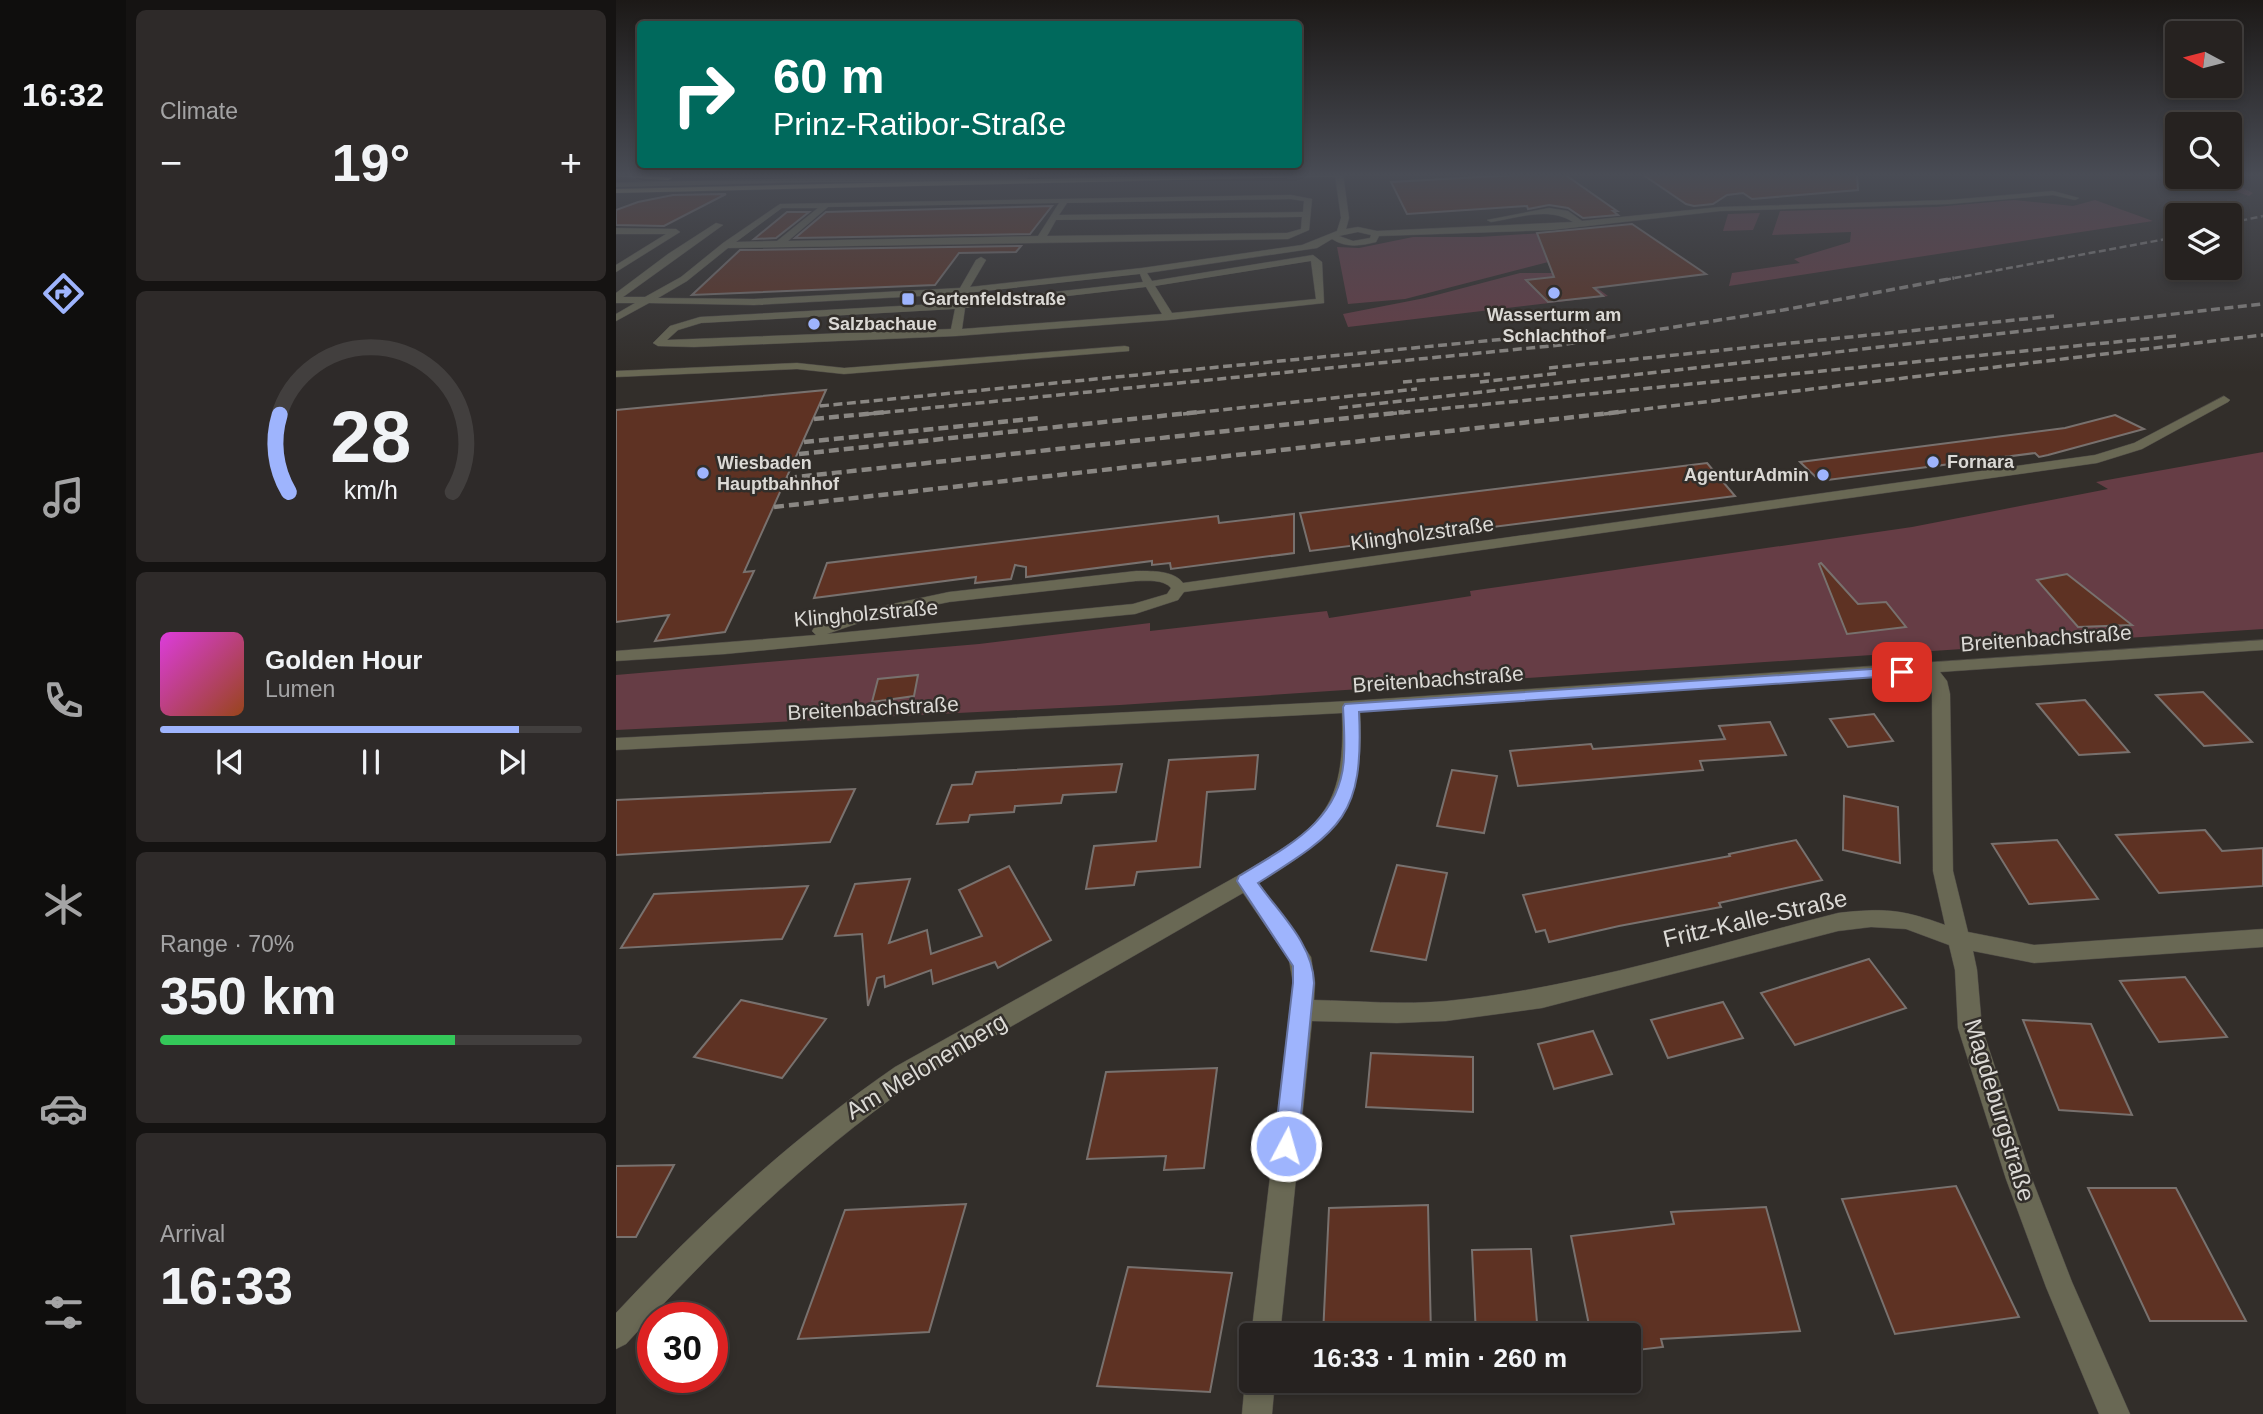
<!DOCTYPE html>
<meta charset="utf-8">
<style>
:root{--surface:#262220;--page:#2e2a29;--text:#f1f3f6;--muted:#a4a4a5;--line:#423f3e;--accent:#9eb4fd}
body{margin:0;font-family:Arial,sans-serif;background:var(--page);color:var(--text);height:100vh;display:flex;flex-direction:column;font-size:26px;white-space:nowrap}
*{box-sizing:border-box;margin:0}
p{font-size:23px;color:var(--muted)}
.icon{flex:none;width:38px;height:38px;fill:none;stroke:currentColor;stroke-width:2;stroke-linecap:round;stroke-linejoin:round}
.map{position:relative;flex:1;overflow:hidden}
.drawer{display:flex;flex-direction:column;gap:10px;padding:10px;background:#151312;width:490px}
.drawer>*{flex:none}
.hud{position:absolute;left:21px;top:21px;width:665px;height:147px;border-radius:7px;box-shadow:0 4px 10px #0003,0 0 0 2px var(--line);background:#00695c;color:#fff;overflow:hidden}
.needle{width:46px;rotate:277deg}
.buttons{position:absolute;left:1549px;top:21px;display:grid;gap:14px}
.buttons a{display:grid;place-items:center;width:77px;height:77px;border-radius:7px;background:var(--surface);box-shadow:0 4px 10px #0003,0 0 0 2px var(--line);font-size:35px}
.speed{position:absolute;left:21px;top:1302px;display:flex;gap:14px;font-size:35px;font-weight:700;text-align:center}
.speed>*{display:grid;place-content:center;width:91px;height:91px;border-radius:50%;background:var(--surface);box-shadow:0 4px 10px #0003,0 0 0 2px var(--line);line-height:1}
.speed .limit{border:10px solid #d22;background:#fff;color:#111}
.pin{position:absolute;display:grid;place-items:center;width:60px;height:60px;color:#fff;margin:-30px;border-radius:14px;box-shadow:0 4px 10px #0006}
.me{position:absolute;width:77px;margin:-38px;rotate:6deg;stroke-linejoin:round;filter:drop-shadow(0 0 5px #0008)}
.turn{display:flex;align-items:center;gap:24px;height:147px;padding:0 21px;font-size:32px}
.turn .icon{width:91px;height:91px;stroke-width:2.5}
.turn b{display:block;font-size:49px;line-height:60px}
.big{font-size:52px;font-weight:600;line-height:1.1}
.drawer .card{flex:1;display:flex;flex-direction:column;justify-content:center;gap:10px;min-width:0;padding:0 24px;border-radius:10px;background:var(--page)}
.drawer .dial{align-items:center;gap:0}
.dial svg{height:182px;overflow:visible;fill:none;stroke:var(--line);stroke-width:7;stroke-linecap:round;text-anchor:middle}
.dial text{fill:var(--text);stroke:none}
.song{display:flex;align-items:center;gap:21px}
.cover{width:84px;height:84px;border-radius:10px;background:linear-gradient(135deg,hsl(300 70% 55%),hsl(20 70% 35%))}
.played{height:7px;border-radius:4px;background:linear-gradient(90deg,var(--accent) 85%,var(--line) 85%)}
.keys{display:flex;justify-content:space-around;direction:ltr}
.heat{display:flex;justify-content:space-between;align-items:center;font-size:38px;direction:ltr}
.charge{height:10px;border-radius:5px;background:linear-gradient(90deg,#34c759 70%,var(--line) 0)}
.trip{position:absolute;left:623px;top:1323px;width:402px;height:70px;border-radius:7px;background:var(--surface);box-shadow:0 4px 10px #0003,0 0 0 2px var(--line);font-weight:600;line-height:70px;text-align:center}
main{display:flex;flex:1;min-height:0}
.dock{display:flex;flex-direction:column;width:126px;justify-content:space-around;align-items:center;background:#0f0e0d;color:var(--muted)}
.dock .icon{width:49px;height:49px}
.dock .current{color:var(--accent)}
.dock b{font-size:32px;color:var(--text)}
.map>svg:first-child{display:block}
.green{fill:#663d45}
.building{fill:#5e3223;stroke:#78716e;stroke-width:2}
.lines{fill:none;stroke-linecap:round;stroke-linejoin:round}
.minor-casing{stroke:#4d4945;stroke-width:1}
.major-casing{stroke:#4d4945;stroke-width:1}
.minor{fill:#696854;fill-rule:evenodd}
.major{fill:#a3a076;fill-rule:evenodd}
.rail-far2{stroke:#8a8783;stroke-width:2.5;stroke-dasharray:7 3.5;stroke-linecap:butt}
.rail-far1{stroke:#8a8783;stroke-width:3.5;stroke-dasharray:9 4.5;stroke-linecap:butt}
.rail{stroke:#8a8783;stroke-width:4.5;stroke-dasharray:10 5;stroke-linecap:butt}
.route{fill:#9eb4fd;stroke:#6775a4;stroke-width:2}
.poi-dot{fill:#9eb4fd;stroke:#322e2a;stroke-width:2.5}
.labels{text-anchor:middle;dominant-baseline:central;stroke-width:5;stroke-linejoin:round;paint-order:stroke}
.far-poi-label{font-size:18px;font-weight:bold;fill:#dbd9d5;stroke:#322e2a;text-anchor:start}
.street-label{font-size:21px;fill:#dbd9d5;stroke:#322e2a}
.near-street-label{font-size:24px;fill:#dbd9d5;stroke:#322e2a}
</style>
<main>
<nav class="dock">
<b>16:32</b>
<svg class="icon current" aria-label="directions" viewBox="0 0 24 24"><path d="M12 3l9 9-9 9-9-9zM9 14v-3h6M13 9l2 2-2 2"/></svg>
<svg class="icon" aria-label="music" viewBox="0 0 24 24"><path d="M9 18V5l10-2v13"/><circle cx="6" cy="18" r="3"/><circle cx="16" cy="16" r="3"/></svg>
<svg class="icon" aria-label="phone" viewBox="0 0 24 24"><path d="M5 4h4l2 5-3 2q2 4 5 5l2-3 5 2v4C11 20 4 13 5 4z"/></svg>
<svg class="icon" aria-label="climate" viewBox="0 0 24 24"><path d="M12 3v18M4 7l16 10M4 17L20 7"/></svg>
<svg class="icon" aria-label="car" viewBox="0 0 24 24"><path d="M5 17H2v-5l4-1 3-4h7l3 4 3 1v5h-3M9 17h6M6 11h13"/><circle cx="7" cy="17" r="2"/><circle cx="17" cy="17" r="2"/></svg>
<svg class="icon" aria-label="filters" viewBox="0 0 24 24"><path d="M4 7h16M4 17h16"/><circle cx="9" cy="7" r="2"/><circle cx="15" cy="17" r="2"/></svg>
</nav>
<section class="drawer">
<div class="card"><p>Climate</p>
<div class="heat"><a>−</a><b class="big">19°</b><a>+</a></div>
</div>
<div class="card dial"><svg viewBox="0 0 100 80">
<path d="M14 69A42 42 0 1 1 86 69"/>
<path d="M14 69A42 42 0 0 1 10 35" stroke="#9eb4fd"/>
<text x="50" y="56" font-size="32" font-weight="700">28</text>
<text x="50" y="72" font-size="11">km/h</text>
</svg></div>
<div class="card">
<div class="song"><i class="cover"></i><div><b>Golden Hour</b><p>Lumen</p></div></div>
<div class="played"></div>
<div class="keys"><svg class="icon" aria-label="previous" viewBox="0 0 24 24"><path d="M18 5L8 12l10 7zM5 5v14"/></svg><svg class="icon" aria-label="pause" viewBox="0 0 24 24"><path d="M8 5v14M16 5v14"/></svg><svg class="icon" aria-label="next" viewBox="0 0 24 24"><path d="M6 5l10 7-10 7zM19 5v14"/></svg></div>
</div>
<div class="card"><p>Range · 70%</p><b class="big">350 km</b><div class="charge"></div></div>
<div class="card"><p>Arrival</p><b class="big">16:33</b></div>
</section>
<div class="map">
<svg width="1647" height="1414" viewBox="0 0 1647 1414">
<rect width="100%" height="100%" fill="#322e2a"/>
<g class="green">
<polygon points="1614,174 1630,176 1617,183 1637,193 1633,196 1577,177 1614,177"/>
<polygon points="1398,200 1457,206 1479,200 1537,221 1113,286 1116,273 1184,263 1178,259 1234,242 1235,232 1156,235 1164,211 1320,207"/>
<polygon points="1144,213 1137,230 1107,231 1112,214"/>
<polygon points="973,230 940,260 789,299 732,304 721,247 743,248 797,237 863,237"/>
<polygon points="904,273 961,273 992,296 732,327 727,314 809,298"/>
<polygon points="1647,452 1647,629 504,705 0,730 0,675 363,644 534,623 534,631 711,611 713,618 855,596 854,591 1296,527 1492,489 1480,482"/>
</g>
<g class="building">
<polygon points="921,174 948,174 1001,211 997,211 1002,215 967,218 952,208 933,205 912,209 911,206 791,214 775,182"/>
<polygon points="1026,174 1241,174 1242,190 1136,199 1127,193 1111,195 1097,204 1078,206 1070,204"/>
<polygon points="110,194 48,226 0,225 0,210 22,202 57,195"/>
<polygon points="436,206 414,234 179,238 210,212"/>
<polygon points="171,212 193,212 160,238 138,239"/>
<polygon points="1016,224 1090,274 978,288 987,296 932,302 910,280 938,277 921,233"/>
<polygon points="405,246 400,252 343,253 319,285 76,295 124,250"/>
<polygon points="210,390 128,572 138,571 109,632 39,641 53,615 0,622 0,410"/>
<polygon points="1499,415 1528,429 1432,455 1423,457 1419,453 1204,481 1184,462 1449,428"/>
<polygon points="1091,463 1119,496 759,542 757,537 758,543 694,551 684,513"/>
<polygon points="678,514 678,553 555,569 554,563 536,565 536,561 410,577 410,567 399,565 395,579 359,583 360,577 198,598 211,563 602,516 603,523"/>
<polygon points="1205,563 1242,604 1270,602 1290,627 1231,634 1203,564"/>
<polygon points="1451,574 1516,625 1462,627 1421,580"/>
<polygon points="302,675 298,696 256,702 262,679"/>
<polygon points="1587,692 1636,742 1588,746 1540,695"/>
<polygon points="1469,700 1513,752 1463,755 1421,704"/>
<polygon points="1258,714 1277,741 1232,747 1214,719"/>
<polygon points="1154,722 1170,755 1084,761 1087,770 902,786 894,751 975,744 977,749 1109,739 1103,726"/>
<polygon points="642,755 639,789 591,792 584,867 521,872 518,885 470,889 478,846 540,841 553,760"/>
<polygon points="506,764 500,792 447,795 445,803 399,806 398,812 354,815 352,822 321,824 336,785 356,784 360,772"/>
<polygon points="836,770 881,776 868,833 821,826"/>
<polygon points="239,789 214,842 0,855 0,800"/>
<polygon points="1228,796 1282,807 1284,863 1227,850"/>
<polygon points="1589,830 1606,851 1647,848 1647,886 1543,893 1500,835"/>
<polygon points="1180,840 1206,880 1103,903 1105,907 1003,926 933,942 929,930 920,932 907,895 1114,856 1113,854"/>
<polygon points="1441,840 1482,899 1413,904 1376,844"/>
<polygon points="781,865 831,873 810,960 755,951"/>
<polygon points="393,866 435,940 382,968 379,962 317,984 315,970 269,987 268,976 261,978 252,1006 246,934 219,936 239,884 294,879 273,943 311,930 315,954 366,936 343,890"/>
<polygon points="192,886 166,939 5,948 38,894"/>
<polygon points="1253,959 1290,1008 1179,1045 1145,993"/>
<polygon points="1569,977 1611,1037 1543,1042 1504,981"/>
<polygon points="125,1000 210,1019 166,1078 78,1057"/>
<polygon points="1107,1002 1127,1038 1052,1058 1035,1020"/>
<polygon points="1407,1020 1475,1024 1516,1115 1443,1110"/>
<polygon points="977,1031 996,1074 938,1089 922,1044"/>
<polygon points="755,1053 857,1057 857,1112 750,1107"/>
<polygon points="601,1068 588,1168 548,1170 550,1156 471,1159 490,1072"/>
<polygon points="58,1165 20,1237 0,1237 0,1166"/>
<polygon points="1340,1186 1403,1317 1279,1334 1226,1199"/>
<polygon points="1472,1188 1560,1188 1630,1321 1534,1321"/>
<polygon points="350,1204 313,1332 182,1339 229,1210"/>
<polygon points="812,1205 815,1335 707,1335 713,1208"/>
<polygon points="1150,1207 1184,1331 1045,1339 1047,1347 1013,1351 1013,1335 975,1335 955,1236 1058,1224 1055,1212"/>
<polygon points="915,1249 922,1335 860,1335 856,1250"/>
<polygon points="512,1267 616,1273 594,1392 481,1386"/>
</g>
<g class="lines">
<defs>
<g id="minor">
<polygon points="535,174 543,174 538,177"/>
<path d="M719,174H727L733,218L730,229L742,227L761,231L957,222C933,206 902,218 875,222L871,220L933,208L952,211L966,221L1104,207L1333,200L1437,191L1463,198L1459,200L1437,195L1333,204L1104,211L936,230L763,236L760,242C744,246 730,248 716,239L701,248L531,273L536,281L697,255L706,262L708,303L553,320L340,336L78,347L42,346L37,343L54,326L84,317L339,303L342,294L138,305L33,303L0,321V314L19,303H0V293L52,254L100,223L107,225L7,297H29L65,277L107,243L164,204L675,195L696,199L693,230L672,239L112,248L71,281L42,298L138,299L344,288L360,260L365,257L370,260L354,287L526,268L686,245L721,231L725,218ZM675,199L688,201L687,212L443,215L451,203ZM443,203L422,236L172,241L212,207ZM166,208H202L161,241L120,242ZM686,217L685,229L671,233L431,236L440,220ZM742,232L755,235L754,238L737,241L723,236ZM695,261L700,299L556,313L539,286ZM524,274L527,282L350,302L351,293ZM530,287L546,314L346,329L349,308ZM339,309L335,329L51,340L62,330L85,323Z"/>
<polygon points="201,178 409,178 413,180 409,182 201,182 0,187 0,183"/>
<polygon points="0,228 60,229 64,232 0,272 0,265 50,234 0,234"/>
<polygon points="509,346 513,347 513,351 228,374 181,369 0,377 0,371 181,363 228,368"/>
<path d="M1608,396L1614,400L1612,402L1526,449L1481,463L568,592L562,600L519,614L109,654L0,661V651L200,635L196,631L198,628L253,609L333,592L520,571C534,571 558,570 567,583L1479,455L1518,443ZM520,581C532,581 547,579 555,588L551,594L517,604L211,634L263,616L333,602Z"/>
<path d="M1647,640V650L1324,672L1331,681L1334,694L1337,871L1352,932L1418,945L1647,929V947L1418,963L1357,951L1361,970L1366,1028L1416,1179L1456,1282L1514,1414H1483L1430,1287L1390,1179L1342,1028L1339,970L1333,945L1290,929L1255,927L1222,931L926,1008L830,1021L781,1023L696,1021L664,1335L635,1337L677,983L673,960L627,893L297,1083C190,1158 98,1248 10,1344L0,1349V1313C86,1221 176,1138 279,1067L623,875C703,828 730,812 726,713L0,750V738L735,701ZM1308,673L1314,682L1316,694L1317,871L1329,925C1285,909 1268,908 1222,913C1093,946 964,988 831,1001C787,1005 742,1001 698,1000L699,983L695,957L643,883C722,835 749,808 744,712Z"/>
<polygon points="633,1370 635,1381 659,1381 656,1414 626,1414 629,1381"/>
</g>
<g id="major">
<polygon points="0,174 56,178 52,180 0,176"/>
<polygon points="638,174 735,174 731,176 0,193 0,189"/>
</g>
</defs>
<use href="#minor" class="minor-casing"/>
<use href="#major" class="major-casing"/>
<use href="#minor" class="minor"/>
<use href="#major" class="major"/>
<g class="rail-far2">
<polyline points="1614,223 1647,216"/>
<polyline points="1328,280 1561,237"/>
</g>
<g class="rail-far1">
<polyline points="933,368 1438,316"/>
<polyline points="787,382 874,374"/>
<polyline points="864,382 944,373"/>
<polyline points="204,406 971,331"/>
<polyline points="723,408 1647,304"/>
<polyline points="252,414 944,345 1167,310 1338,278"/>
<polyline points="567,414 801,389"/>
<polyline points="772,414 1560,336"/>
<polyline points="988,414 1647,335"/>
</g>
<g class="rail">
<polyline points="198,419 270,412"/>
<polyline points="188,442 425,418"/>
<polyline points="183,454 583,412"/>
<polyline points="171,478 788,412"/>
<polyline points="158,507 1003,412"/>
</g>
</g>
<linearGradient id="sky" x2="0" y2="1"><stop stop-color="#1c1917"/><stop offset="0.47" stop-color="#494c55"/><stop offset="1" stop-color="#494c55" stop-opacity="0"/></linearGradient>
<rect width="1647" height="372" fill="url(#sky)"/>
<path class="route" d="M1286,667L1294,672L1291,675L743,712C748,816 726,830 642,883C664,914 697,944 698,983L682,1146L678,1154L670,1157L662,1154L658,1146L677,983V966L621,881L623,876C672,846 726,820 728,756C729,740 728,724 727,707L729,704Z"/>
<g class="poi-dot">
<circle cx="938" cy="293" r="7"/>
<rect x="285" y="292" width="14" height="14" rx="3.5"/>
<circle cx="198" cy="324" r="7"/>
<circle cx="1317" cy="462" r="7"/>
<circle cx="87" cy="473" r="7"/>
<circle cx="1207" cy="475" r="7"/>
</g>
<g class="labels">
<g class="far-poi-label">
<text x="306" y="299">Gartenfeldstraße</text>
<text x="938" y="315" text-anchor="middle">Wasserturm am<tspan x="938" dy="21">Schlachthof</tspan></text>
<text x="212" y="324">Salzbachaue</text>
<text x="1331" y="462">Fornara</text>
<text x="101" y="463">Wiesbaden<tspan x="101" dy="21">Hauptbahnhof</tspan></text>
<text x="1193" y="475" text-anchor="end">AgenturAdmin</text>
</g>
<g class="street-label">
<text transform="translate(806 533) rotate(-8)">Klingholzstraße</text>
<text transform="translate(250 613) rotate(-5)">Klingholzstraße</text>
<text transform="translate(1430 638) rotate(-4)">Breitenbachstraße</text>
<text transform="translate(822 679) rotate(-4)">Breitenbachstraße</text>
<text transform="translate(257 708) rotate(-3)">Breitenbachstraße</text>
</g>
<g class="near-street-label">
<text transform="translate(1139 918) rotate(-13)">Fritz-Kalle-Straße</text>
<text transform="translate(310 1066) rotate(-31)">Am Melonenberg</text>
<text transform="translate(1384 1110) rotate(73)">Magdeburgstraße</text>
</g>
</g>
</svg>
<div class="buttons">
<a><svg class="needle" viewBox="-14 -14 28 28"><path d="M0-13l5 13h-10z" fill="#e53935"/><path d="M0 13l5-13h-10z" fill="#a4a4a5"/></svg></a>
<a><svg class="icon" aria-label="search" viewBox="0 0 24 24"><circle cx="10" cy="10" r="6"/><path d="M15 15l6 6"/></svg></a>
<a><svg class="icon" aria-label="layers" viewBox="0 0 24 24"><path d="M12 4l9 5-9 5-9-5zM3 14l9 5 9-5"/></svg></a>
</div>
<div class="speed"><div class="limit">30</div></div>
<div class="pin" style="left:1286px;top:672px;background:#d93025"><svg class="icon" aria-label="arrive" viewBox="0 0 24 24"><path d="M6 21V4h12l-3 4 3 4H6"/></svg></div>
<svg class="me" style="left:670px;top:1146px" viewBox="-20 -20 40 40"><circle r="17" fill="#9eb4fd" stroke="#fff" stroke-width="3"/><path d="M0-11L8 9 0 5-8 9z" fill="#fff"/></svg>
<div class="trip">16:33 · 1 min · 260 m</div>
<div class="hud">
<div class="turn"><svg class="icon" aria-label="right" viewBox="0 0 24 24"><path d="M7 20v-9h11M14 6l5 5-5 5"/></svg><div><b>60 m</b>Prinz-Ratibor-Straße</div></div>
</div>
</div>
</main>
